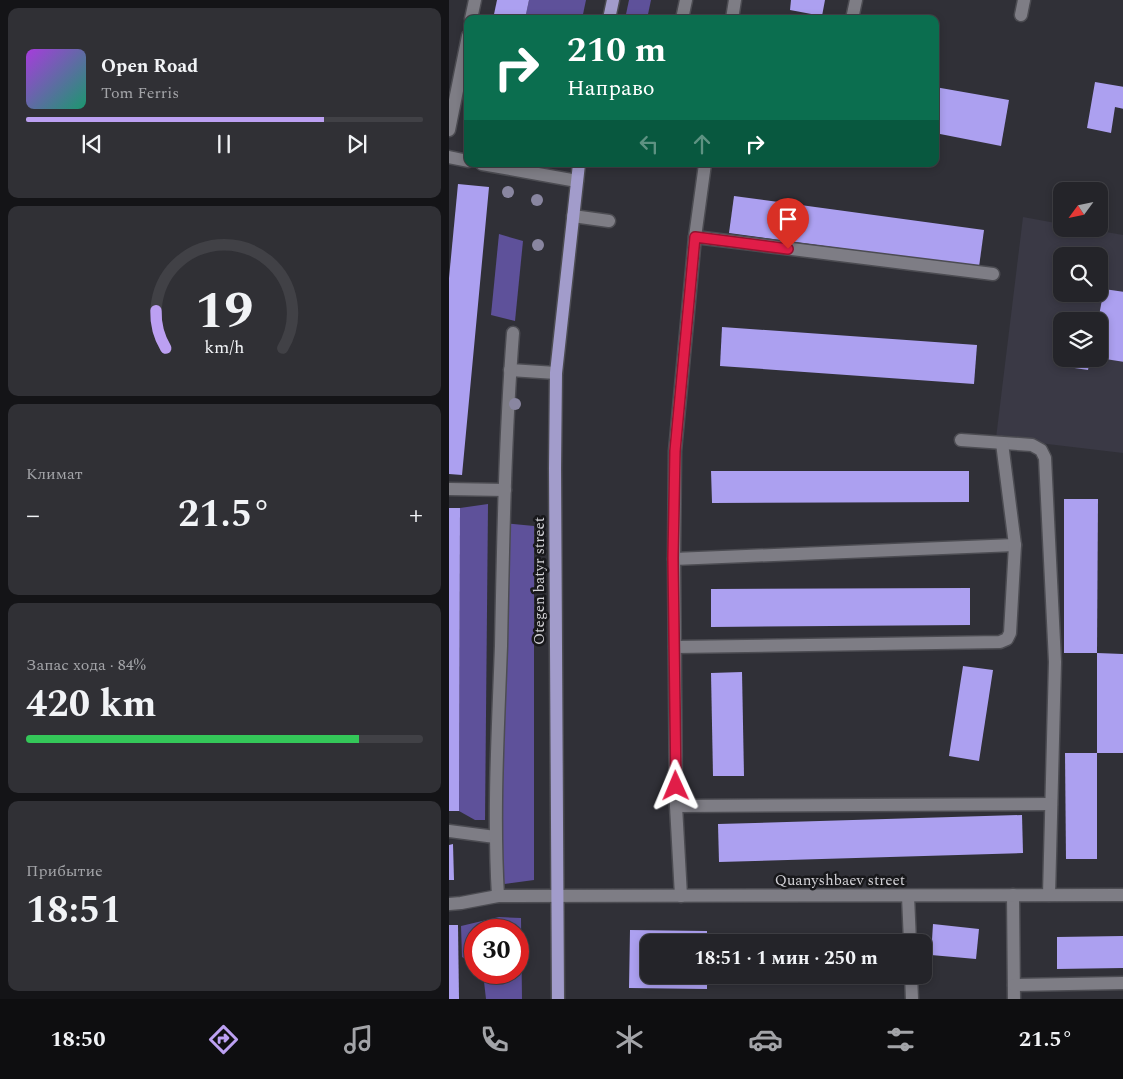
<!DOCTYPE html>
<html lang="ru">
<meta charset="utf-8">
<style>
:root{--surface:#242429;--page:#303035;--text:#f1f3f6;--muted:#a3a4a8;--line:#414146;--accent:#bca0f2}
body{margin:0;font-family:Spectral,serif;background:var(--page);color:var(--text);height:100vh;display:flex;flex-direction:column;font-size:19px;white-space:nowrap}
*{box-sizing:border-box;margin:0}
p{font-size:16px;color:var(--muted)}
.icon{flex:none;width:28px;height:28px;fill:none;stroke:currentColor;stroke-width:2;stroke-linecap:round;stroke-linejoin:round}
.map{position:relative;flex:1;overflow:hidden}
.side{display:flex;flex-direction:column;gap:8px;padding:8px;background:#141417;width:449px}
.side>*{flex:none}
.hud{position:absolute;left:15px;top:15px;width:475px;height:152px;border-radius:10px;box-shadow:0 2px 8px #0003,0 0 0 1px var(--line);background:#0b6e4f;color:#fff;overflow:hidden}
.needle{width:32px;rotate:237deg}
.fabs{position:absolute;left:604px;top:182px;display:grid;gap:10px}
.fabs a{display:grid;place-items:center;width:55px;height:55px;border-radius:10px;background:var(--surface);box-shadow:0 2px 8px #0003,0 0 0 1px var(--line);font-size:25px}
.speed{position:absolute;left:15px;top:919px;display:flex;gap:10px;font-size:25px;font-weight:700;text-align:center}
.speed>*{display:grid;place-content:center;width:65px;height:65px;border-radius:50%;background:var(--surface);box-shadow:0 2px 8px #0003,0 0 0 1px var(--line);line-height:1}
.speed .limit{border:8px solid #d22;background:#fff;color:#111}
.pin{position:absolute;display:grid;place-items:center;width:42px;height:42px;color:#fff;margin:-51px -21px;border-radius:50% 50% 50% 0;rotate:-45deg;box-shadow:0 0 5px #0007}
.pin .icon{rotate:45deg}
.me{position:absolute;width:55px;margin:-28px;rotate:359deg;stroke-linejoin:round;filter:drop-shadow(0 0 4px #0008)}
.turn{display:flex;align-items:center;gap:18px;height:105px;padding:0 20px;font-size:22px}
.turn .icon{width:65px;height:65px;stroke-width:2.5}
.turn b{display:block;font-size:35px;line-height:42px}
.lanes{display:flex;align-items:center;height:48px;padding:0 20px;background:#0003;justify-content:center;gap:25px;direction:ltr}
.lanes .off{opacity:.35}
.big{font-size:38px;font-weight:700;line-height:1.1}
.side .card{flex:1;display:flex;flex-direction:column;justify-content:center;gap:8px;min-width:0;padding:0 18px;border-radius:10px;background:var(--page)}
.side .dial{align-items:center;gap:0}
.dial svg{height:130px;overflow:visible;fill:none;stroke:var(--line);stroke-width:7;stroke-linecap:round;text-anchor:middle}
.dial text{fill:var(--text);stroke:none}
.song{display:flex;align-items:center;gap:15px}
.cover{width:60px;height:60px;border-radius:8px;background:linear-gradient(135deg,hsl(280 70% 55%),hsl(160 70% 35%))}
.played{height:5px;border-radius:2px;background:linear-gradient(90deg,var(--accent) 75%,var(--line) 75%)}
.keys{display:flex;justify-content:space-around;direction:ltr}
.heat{display:flex;justify-content:space-between;align-items:center;font-size:28px;direction:ltr}
.charge{height:8px;border-radius:4px;background:linear-gradient(90deg,#34c759 84%,var(--line) 0)}
.trip{position:absolute;left:191px;top:934px;width:292px;height:50px;border-radius:10px;background:var(--surface);box-shadow:0 2px 8px #0003,0 0 0 1px var(--line);font-weight:700;line-height:50px;text-align:center}
.tab-bar{display:flex;height:80px;justify-content:space-around;align-items:center;background:#0e0e10;color:var(--muted)}
.tab-bar .icon{width:35px;height:35px}
.tab-bar .active{color:var(--accent)}
.tab-bar b{font-size:22px;color:var(--text)}
main{display:flex;flex:1;min-height:0}
.map>svg:first-child{display:block}
.built{fill:#3a3945;fill-rule:evenodd}
.forest{fill:#5e519a}
.building{fill:#aca0f0}
.lines{fill:none;stroke-linecap:round;stroke-linejoin:round}
.minor-casing{stroke:#4c4c52;stroke-width:15}
.major-casing{stroke:#4c4c52;stroke-width:15}
.minor{stroke:#7e7d85;stroke-width:12}
.major{stroke:#a29ccb;stroke-width:12}
.tree{fill:#8986a0}
.route-casing{stroke:#92132f;stroke-width:12}
.route{stroke:#e11d48;stroke-width:9}
.labels{text-anchor:middle;dominant-baseline:central;stroke-width:5;stroke-linejoin:round;paint-order:stroke}
.street-label{font-size:15px;fill:#d3d2d7;stroke:#18181b}
</style>
<main>
<section class="side">
<div class="card">
<div class="song"><i class="cover"></i><div><b>Open Road</b><p>Tom Ferris</p></div></div>
<div class="played"></div>
<div class="keys"><svg class="icon" aria-label="previous" viewBox="0 0 24 24"><path d="M18 5L8 12l10 7zM5 5v14"/></svg><svg class="icon" aria-label="pause" viewBox="0 0 24 24"><path d="M8 5v14M16 5v14"/></svg><svg class="icon" aria-label="next" viewBox="0 0 24 24"><path d="M6 5l10 7-10 7zM19 5v14"/></svg></div>
</div>
<div class="card dial"><svg viewBox="0 0 100 80">
<path d="M14 69A42 42 0 1 1 86 69"/>
<path d="M14 69A42 42 0 0 1 8 46" stroke="#bca0f2"/>
<text x="50" y="56" font-size="32" font-weight="700">19</text>
<text x="50" y="72" font-size="11">km/h</text>
</svg></div>
<div class="card"><p>Климат</p>
<div class="heat"><a>−</a><b class="big">21.5°</b><a>+</a></div>
</div>
<div class="card"><p>Запас хода · 84%</p><b class="big">420 km</b><div class="charge"></div></div>
<div class="card"><p>Прибытие</p><b class="big">18:51</b></div>
</section>
<div class="map">
<svg width="675" height="999" viewBox="0 0 675 999">
<rect width="100%" height="100%" fill="#303037"/>
<path class="built" d="M574,217L612,224V229H640L674,235V453L547,438ZM612,256H650V294H612ZM612,321H650V359H612Z"/>
<g class="forest">
<polygon points="80,0 137,0 133,19 76,19"/>
<polygon points="180,0 202,0 198,19 176,19"/>
<polygon points="50,234 74,241 66,321 42,315"/>
<polygon points="39,504 36,820 26,820 10,811 11,508"/>
<polygon points="55,523 85,526 85,880 48,885"/>
<polygon points="50,917 72,918 73,999 37,999 34,973 69,972 69,930 26,930 26,965 13,957 12,926"/>
</g>
<g class="building">
<polygon points="48,0 80,0 76,19 44,19"/>
<polygon points="342,0 376,0 373,16 341,10"/>
<polygon points="646,82 675,87 675,109 666,107 662,133 638,128"/>
<polygon points="486,87 560,100 552,146 486,133"/>
<polygon points="9,184 40,187 13,475 0,474 0,278"/>
<polygon points="285,196 535,230 530,267 280,233"/>
<polygon points="655,289 675,292 675,362 650,358 649,321"/>
<polygon points="273,327 528,345 525,384 271,366"/>
<polygon points="613,359 641,359 639,370 612,366"/>
<polygon points="262,471 520,471 520,502 263,503"/>
<polygon points="615,499 649,499 648,653 615,653"/>
<polygon points="0,508 11,508 10,811 0,811"/>
<polygon points="521,588 521,625 262,627 262,589"/>
<polygon points="648,653 675,654 675,753 648,753"/>
<polygon points="514,666 544,670 530,761 500,756"/>
<polygon points="293,672 295,776 264,776 262,673"/>
<polygon points="616,753 648,753 648,859 617,859"/>
<polygon points="573,815 574,853 270,862 269,824"/>
<polygon points="4,844 5,880 0,880 0,845"/>
<polygon points="484,924 530,929 527,959 482,955"/>
<polygon points="0,925 9,925 10,999 0,999"/>
<polygon points="181,930 258,931 258,942 200,942 200,975 258,975 258,989 180,988"/>
<polygon points="439,935 439,942 290,942 290,937"/>
<polygon points="675,936 675,968 608,969 608,937"/>
</g>
<g class="lines">
<defs>
<g id="minor">
<polyline points="572,15 575,0"/>
<polyline points="22,19 26,0"/>
<polyline points="233,19 237,0"/>
<polyline points="283,19 286,0"/>
<polyline points="403,19 407,0"/>
<polyline points="0,130 19,36"/>
<polyline points="0,157 19,161"/>
<polyline points="33,164 128,181"/>
<polyline points="124,216 160,221"/>
<polyline points="246,237 544,274"/>
<polyline points="61,370 107,373"/>
<polyline points="512,440 583,445 592,450 596,458 606,662 600,895"/>
<polyline points="0,489 56,490"/>
<polyline points="225,559 566,545"/>
<polyline points="226,647 551,642 558,639 561,633 566,545 553,443"/>
<polyline points="227,806 602,804"/>
<polyline points="0,831 46,837"/>
<polyline points="564,895 565,999"/>
<path d="M49,896C44,813 49,729 52,646C54,542 56,437 64,333"/>
<polyline points="232,896 227,806 225,559 226,451 246,237 256,164"/>
<polyline points="459,896 461,942"/>
<polyline points="0,904 12,903 49,896 675,895"/>
<polyline points="462,975 463,999"/>
<polyline points="565,985 675,983"/>
</g>
<g id="major">
<polyline points="160,19 164,0"/>
<polyline points="109,999 106,468 107,373 130,164"/>
</g>
</defs>
<use href="#minor" class="minor-casing"/>
<use href="#major" class="major-casing"/>
<use href="#minor" class="minor"/>
<use href="#major" class="major"/>
</g>
<g class="tree">
<circle cx="59" cy="192" r="6"/>
<circle cx="88" cy="200" r="6"/>
<circle cx="89" cy="245" r="6"/>
<circle cx="66" cy="404" r="6"/>
</g>
<g class="lines">
<defs>
<polyline id="route" points="227,786 224,558 226,451 246,237 339,249"/>
</defs>
<use href="#route" class="route-casing"/>
<use href="#route" class="route"/>
</g>
<g class="labels">
<g class="street-label">
<text transform="translate(90 581) rotate(-90)">Otegen batyr street</text>
<text x="391" y="880">Quanyshbaev street</text>
</g>
</g>
</svg>
<div class="fabs">
<a><svg class="needle" viewBox="-14 -14 28 28"><path d="M0-13l5 13h-10z" fill="#e53935"/><path d="M0 13l5-13h-10z" fill="#a3a4a8"/></svg></a>
<a><svg class="icon" aria-label="search" viewBox="0 0 24 24"><circle cx="10" cy="10" r="6"/><path d="M15 15l6 6"/></svg></a>
<a><svg class="icon" aria-label="layers" viewBox="0 0 24 24"><path d="M12 4l9 5-9 5-9-5zM3 14l9 5 9-5"/></svg></a>
</div>
<div class="speed"><div class="limit">30</div></div>
<div class="pin" style="left:339px;top:249px;background:#d93025"><svg class="icon" aria-label="arrive" viewBox="0 0 24 24"><path d="M6 21V4h12l-3 4 3 4H6"/></svg></div>
<svg class="me" style="left:227px;top:786px" viewBox="-20 -20 40 40"><path d="M0-17L14 15 0 8-14 15z" fill="#e11d48" stroke="#fff" stroke-width="4"/></svg>
<div class="trip">18:51 · 1 мин · 250 m</div>
<div class="hud">
<div class="turn"><svg class="icon" aria-label="right" viewBox="0 0 24 24"><path d="M7 20v-9h11M14 6l5 5-5 5"/></svg><div><b>210 m</b>Направо</div></div>
<div class="lanes"><svg class="icon off" aria-label="left" viewBox="0 0 24 24"><path d="M17 20v-9H6M10 6l-5 5 5 5"/></svg><svg class="icon off" aria-label="ahead" viewBox="0 0 24 24"><path d="M12 20V5M6 11l6-6 6 6"/></svg><svg class="icon" aria-label="right" viewBox="0 0 24 24"><path d="M7 20v-9h11M14 6l5 5-5 5"/></svg></div>
</div>
</div>
</main>
<nav class="tab-bar">
<b>18:50</b>
<svg class="icon active" aria-label="directions" viewBox="0 0 24 24"><path d="M12 3l9 9-9 9-9-9zM9 14v-3h6M13 9l2 2-2 2"/></svg>
<svg class="icon" aria-label="music" viewBox="0 0 24 24"><path d="M9 18V5l10-2v13"/><circle cx="6" cy="18" r="3"/><circle cx="16" cy="16" r="3"/></svg>
<svg class="icon" aria-label="phone" viewBox="0 0 24 24"><path d="M5 4h4l2 5-3 2q2 4 5 5l2-3 5 2v4C11 20 4 13 5 4z"/></svg>
<svg class="icon" aria-label="climate" viewBox="0 0 24 24"><path d="M12 3v18M4 7l16 10M4 17L20 7"/></svg>
<svg class="icon" aria-label="car" viewBox="0 0 24 24"><path d="M5 17H2v-5l4-1 3-4h7l3 4 3 1v5h-3M9 17h6M6 11h13"/><circle cx="7" cy="17" r="2"/><circle cx="17" cy="17" r="2"/></svg>
<svg class="icon" aria-label="filters" viewBox="0 0 24 24"><path d="M4 7h16M4 17h16"/><circle cx="9" cy="7" r="2"/><circle cx="15" cy="17" r="2"/></svg>
<b>21.5°</b>
</nav>
